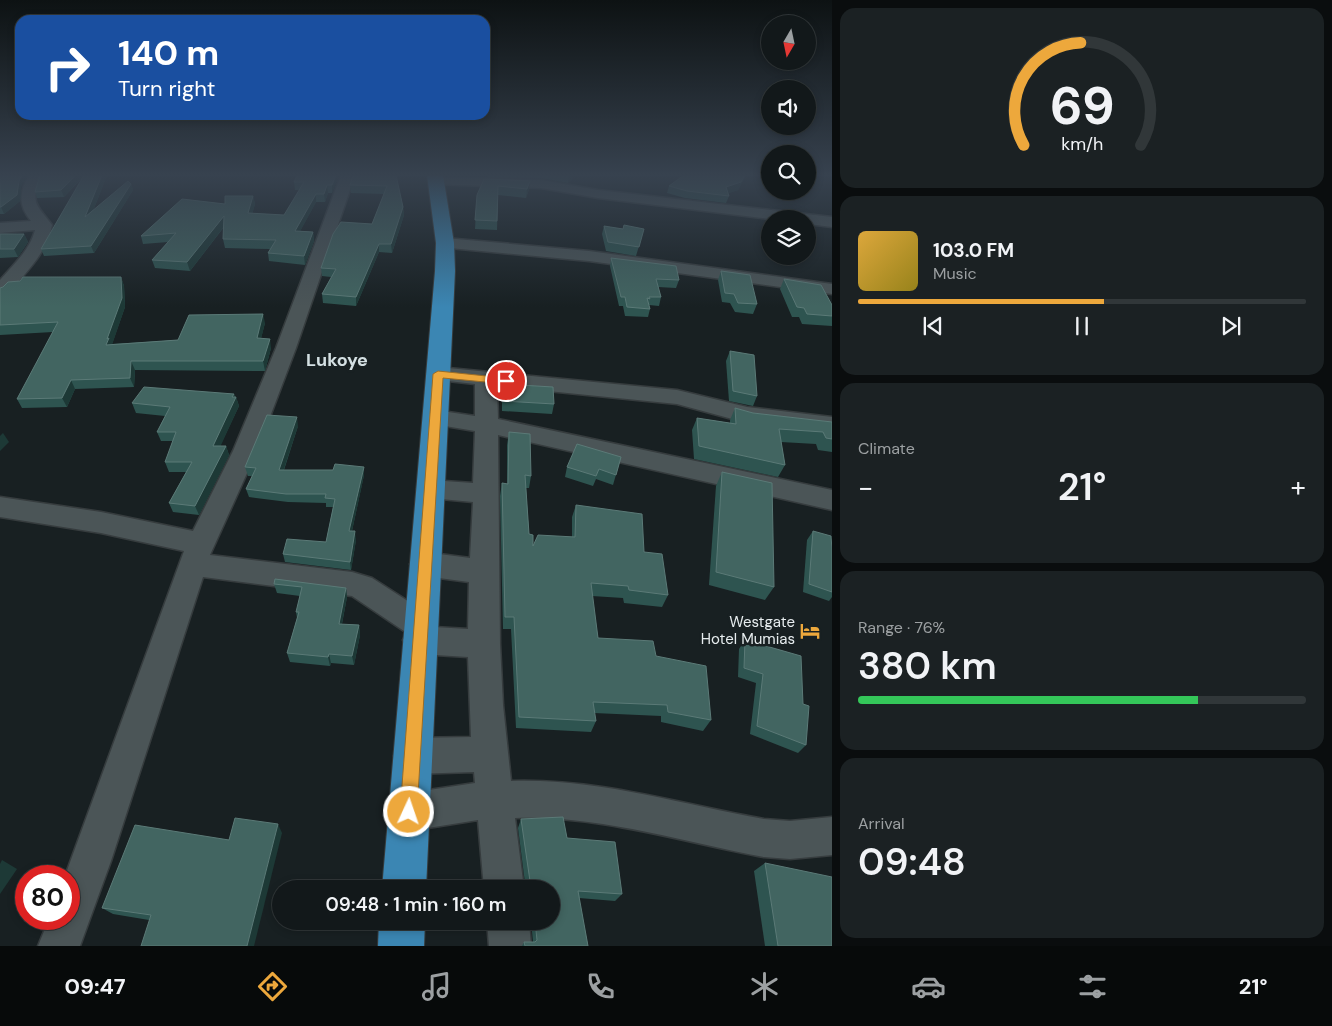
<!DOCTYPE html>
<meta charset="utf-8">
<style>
:root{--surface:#12181a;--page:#1b2123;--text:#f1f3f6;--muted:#9ca0a2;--line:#313739;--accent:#eda83c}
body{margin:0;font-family:"DM Sans",sans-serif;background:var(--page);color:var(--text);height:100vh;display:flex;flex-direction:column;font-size:19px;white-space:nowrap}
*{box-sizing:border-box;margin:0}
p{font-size:16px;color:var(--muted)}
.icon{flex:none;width:28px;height:28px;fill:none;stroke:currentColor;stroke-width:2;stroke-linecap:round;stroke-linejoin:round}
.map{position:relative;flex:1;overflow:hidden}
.panel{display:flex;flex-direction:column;gap:8px;padding:8px;background:#0a0d0e;width:500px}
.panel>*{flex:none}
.guide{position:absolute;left:15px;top:15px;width:475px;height:105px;border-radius:15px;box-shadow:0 2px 8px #0003,0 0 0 1px var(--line);background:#1a4fa0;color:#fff;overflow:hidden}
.needle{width:32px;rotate:189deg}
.buttons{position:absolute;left:761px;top:15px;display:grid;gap:10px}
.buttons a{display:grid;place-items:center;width:55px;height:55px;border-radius:50%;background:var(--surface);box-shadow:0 2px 8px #0003,0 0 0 1px var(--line);font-size:25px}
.speed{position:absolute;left:15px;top:865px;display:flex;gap:10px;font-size:25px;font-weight:700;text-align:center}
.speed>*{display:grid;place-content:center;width:65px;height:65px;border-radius:50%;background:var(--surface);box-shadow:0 2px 8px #0003,0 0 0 1px var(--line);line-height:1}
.speed .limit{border:8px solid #d22;background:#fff;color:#111}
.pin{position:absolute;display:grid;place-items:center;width:42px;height:42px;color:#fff;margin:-21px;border:2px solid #fff;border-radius:50%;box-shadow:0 1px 5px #0007}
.me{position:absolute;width:55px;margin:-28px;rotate:3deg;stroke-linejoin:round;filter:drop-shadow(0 0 4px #0008)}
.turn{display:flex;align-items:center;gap:18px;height:105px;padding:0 20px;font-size:22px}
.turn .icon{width:65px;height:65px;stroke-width:2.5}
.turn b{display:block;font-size:35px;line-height:42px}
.big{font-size:38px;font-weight:600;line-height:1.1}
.panel .widget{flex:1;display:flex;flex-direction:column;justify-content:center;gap:8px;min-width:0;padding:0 18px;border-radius:15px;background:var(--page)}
.panel .dial{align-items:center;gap:0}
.dial svg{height:130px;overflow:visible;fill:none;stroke:var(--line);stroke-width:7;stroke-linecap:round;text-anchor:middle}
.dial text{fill:var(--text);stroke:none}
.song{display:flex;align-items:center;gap:15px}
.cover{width:60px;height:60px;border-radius:8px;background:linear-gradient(135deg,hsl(40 70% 55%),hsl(50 70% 35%))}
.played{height:5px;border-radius:2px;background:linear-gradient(90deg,var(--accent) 55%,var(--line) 55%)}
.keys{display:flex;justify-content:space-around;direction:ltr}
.heat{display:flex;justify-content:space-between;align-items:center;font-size:28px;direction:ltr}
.charge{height:8px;border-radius:4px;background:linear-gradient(90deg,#34c759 76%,var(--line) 0)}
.trip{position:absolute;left:272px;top:880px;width:288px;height:50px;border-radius:25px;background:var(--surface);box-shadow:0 2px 8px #0003,0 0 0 1px var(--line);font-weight:600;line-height:50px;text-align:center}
.menu{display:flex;height:80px;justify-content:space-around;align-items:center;background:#070a0a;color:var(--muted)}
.menu .icon{width:35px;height:35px}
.menu .selected{color:var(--accent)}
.menu b{font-size:22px;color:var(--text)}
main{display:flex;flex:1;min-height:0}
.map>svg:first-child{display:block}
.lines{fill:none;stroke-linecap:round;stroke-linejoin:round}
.minor-casing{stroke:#363c3e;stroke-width:3}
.trunk-casing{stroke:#363c3e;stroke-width:2}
.minor{fill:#4b5557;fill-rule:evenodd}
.trunk{fill:#3b86b3;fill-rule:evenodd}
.wall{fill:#2e5450}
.shaded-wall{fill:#1d3936}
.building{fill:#426561;stroke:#5b7a77}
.route{fill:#eda83c;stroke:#9a6d27}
.labels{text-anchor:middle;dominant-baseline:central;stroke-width:5;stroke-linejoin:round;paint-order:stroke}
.near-poi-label{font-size:15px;fill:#e6ecee;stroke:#182022;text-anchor:end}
.district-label{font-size:18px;font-weight:bold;fill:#d4e0e3;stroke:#182022}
</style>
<main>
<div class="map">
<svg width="832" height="946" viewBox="0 0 832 946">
<rect width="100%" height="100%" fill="#182022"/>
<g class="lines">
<defs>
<g id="minor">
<path d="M29,175H43C29,204 36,203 52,225C47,253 25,274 6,295L0,297V280C13,265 30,250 35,230L0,233V223L31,221C18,205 19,193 29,175Z"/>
<path d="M341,175H355L296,348L257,451L210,555L352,572L372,578L431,616L434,627L468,629L469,582L424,576L414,572L410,564L414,556L424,552L470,558L473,502L430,498L421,496L417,489L421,482L430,480L473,483L475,431L427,423L424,418L427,413L435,410L475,416V384L430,379L427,374L430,369L438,367L677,390L747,407L832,417V433L747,423L677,404L497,386L498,419L832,490V510L498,435L500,644L503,705L511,781C597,778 680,804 764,819L790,821L832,817V855L790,859L764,857C682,842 600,815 515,818L524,889H484L478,820L409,831L396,825L390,812L396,799L409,793L475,783L474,772L412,774L400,768L394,756L400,744L412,738L471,737L468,657L419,654L408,650L403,640L407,633L352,596L203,577L111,861L80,946H38L49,919H69V876H65L184,551L101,533L0,517V497L101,512L193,531L233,451L276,348Z"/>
<polygon points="436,177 541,180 598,190 832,217 832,227 808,224 808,219 770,219 598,198 541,188 431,184 429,181 431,178"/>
<polygon points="445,238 589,251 832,284 832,294 589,261 439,247 437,243 439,239"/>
<polygon points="487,921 529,921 531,946 489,946"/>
</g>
<g id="trunk">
<polygon points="427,175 443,175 454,243 455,271 426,889 382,889 435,271 436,243"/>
<polygon points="379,921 425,921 424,946 378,946"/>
</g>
</defs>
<use href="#minor" class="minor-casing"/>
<use href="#trunk" class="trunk-casing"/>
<use href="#minor" class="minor"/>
<use href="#trunk" class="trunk"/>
</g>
<g class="wall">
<polygon points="0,175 21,187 20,201 4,214 0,214"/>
<polygon points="40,175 107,175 93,211 131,184 133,190 94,253 44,256 41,249 83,177 64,197 37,198 35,192"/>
<polygon points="339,175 332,193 328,193 325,202 316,202 300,231 313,232 314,241 305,265 269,261 268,253 270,249 225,248 223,239 224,227 190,271 155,268 152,260 168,242 143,244 141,236 225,204 253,196 255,204 252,214 284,215 300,190 295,190 294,182"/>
<polygon points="396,175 403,207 404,215 392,253 379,252 356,306 323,303 322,294 331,277 322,276 321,268 372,224 384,194 351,193 350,185"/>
<polygon points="488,175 573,175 572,179 568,183 541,178 488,177"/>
<polygon points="684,175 746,175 738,190 728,193 729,196 726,203 685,198 667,193 669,186"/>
<polygon points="484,179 529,189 526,198 498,195 497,230 475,229 477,195"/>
<polygon points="604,226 623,229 644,229 636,256 606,251 602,234"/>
<polygon points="0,234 24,234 28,242 18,257 0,258"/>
<polygon points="611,258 679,280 676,288 658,287 661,297 659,306 649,305 650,309 648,317 625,316 623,306 619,306 610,266"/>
<polygon points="721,271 757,304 753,314 735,312 730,303 722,302 718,280"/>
<polygon points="121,277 124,286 125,307 112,344 178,340 265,323 261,338 271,348 265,371 135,370 134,387 75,389 67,407 22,408 17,399 53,332 0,335 0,288"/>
<polygon points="784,279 832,305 832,326 802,324 799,317 792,317 780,289"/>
<polygon points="730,351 757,396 753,406 729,401 726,361"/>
<polygon points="503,384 554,404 552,414 502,411 502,393"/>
<polygon points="234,394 235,397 236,397 239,406 220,446 226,446 229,455 199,515 173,512 169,503 186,472 169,472 165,462 173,441 161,441 157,432 165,416 136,413 132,403"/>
<polygon points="735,408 753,413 832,422 832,452 818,450 816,444 781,442 785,465 778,477 694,459 692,430 697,418 730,423 730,420"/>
<polygon points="298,426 284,470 364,475 352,531 356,540 351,570 285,562 283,554 326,542 333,507 326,507 326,503 288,502 249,497 246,489 252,476 248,476 245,467"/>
<polygon points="509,432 531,476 529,488 526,488 529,534 533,546 572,537 572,517 576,505 644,552 668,595 662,607 624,603 623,598 592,596 598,638 656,656 711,720 703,731 661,722 661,716 594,713 596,721 591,732 516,728 511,629 503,629 500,496 502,483 507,484 507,445"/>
<polygon points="621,457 613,485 596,479 593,486 565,477 567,467"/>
<polygon points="722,472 774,587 765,600 709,585 716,486"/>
<polygon points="813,531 832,550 832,597 829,601 803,592 807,540"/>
<polygon points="274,584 346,588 347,597 342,624 359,625 360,635 354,665 331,663 330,666 290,662 287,653 297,618 296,612 300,596 277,593"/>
<polygon points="745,640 803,704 806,745 798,753 750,734 756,683 738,677 739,649"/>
<polygon points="521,819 567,838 622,894 615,901 579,898 588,946 522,946 524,942 533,942 531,921 551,921 525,883 518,828"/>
<polygon points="282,833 149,920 113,914 102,908 229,840"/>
<polygon points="765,863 832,946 765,946 754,871"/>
</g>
<g class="shaded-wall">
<polygon points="22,175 28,175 21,187 20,201 4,214 1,207"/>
<polygon points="76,175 82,175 82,177 64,197 61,190"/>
<polygon points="102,175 107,175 88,224 85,217"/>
<polygon points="336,175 339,175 332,193 332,185"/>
<polygon points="569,175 573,175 572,179 568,183"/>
<polygon points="745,175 746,175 738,190 724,195 726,187"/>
<polygon points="530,181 529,189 526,198 527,189"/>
<polygon points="131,184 133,190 94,253 91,246"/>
<polygon points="327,185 328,193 325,202 324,194"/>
<polygon points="316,194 316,202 296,239 295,231"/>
<polygon points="253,196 255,204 250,222 248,213"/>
<polygon points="403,207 404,215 392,253 391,244"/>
<polygon points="224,216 226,224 190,271 187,262"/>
<polygon points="313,232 314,241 305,265 304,256"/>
<polygon points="24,234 28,242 18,257 14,249"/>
<polygon points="379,244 379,252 356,306 356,297"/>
<polygon points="121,277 124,286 125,307 112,345 106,345 107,339"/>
<polygon points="263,314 265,323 259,347 257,338"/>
<polygon points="270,339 271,348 265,371 263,361"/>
<polygon points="131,361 135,370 134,387 130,378"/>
<polygon points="71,380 75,389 67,407 62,398"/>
<polygon points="234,394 235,399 236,397 239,406 216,456 213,446"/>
<polygon points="297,417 298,426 281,478 279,470"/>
<polygon points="3,433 9,442 0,451 0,436"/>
<polygon points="226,446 229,455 199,515 195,506"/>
<polygon points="364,467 364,475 350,540 349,531"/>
<polygon points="355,531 356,540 351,570 350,562"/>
<polygon points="346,588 347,597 340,633 339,624"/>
<polygon points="359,625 360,635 354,665 352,656"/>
<polygon points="329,654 331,663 330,666 328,657"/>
<polygon points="278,824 282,833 254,946 247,946"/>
<polygon points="2,860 17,869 0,894 0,864"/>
</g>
<g class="building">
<polygon points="0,175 22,175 19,181 17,195 1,207 0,207"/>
<polygon points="40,175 76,175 61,190 35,192"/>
<polygon points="84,175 102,175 85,217 128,181 131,184 91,246 41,249"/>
<polygon points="297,175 336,175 332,185 327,185 324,194 316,194 295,231 313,232 304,256 268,253 276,240 223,239 224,216 187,262 152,260 176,233 141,236 182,199 225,204 225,196 253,196 248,213 284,215 304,182 294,182"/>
<polygon points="353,175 396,175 403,207 391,244 379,244 356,297 322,294 336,269 321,268 333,234 341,222 372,224 387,186 350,185"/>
<polygon points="684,175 745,175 741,182 726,187 729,196 687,191 669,186"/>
<polygon points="484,179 530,181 527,189 498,186 497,221 475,220 477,195"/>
<polygon points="624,225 644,229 639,247 608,242 604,226 623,229"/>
<polygon points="0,234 24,234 14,249 0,249"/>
<polygon points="611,258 676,266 679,280 656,279 661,297 649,297 650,299 647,298 650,309 627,307 625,297 621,297"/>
<polygon points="721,271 750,275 757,304 738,303 734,294 725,293"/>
<polygon points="23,277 121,277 122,298 107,339 109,338 106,345 178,340 189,315 263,314 257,338 270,339 263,361 131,361 130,378 71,380 62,398 17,399 58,322 0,325 0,288 3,287 8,282 20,281"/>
<polygon points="784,279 821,285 832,305 832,316 807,314 804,308 797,307"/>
<polygon points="730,351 754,355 757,396 733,391"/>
<polygon points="503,384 553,387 554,404 503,401"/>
<polygon points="144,387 234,394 232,397 236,397 213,446 226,446 195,506 169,503 192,462 165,462 176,432 157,432 170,407 132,403"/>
<polygon points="735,408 753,413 832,422 832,439 826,438 823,432 779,429 785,465 699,446 697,418 736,424"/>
<polygon points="267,415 297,417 279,470 333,470 335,464 364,467 349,531 355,531 350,562 283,554 287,539 326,542 335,499 325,498 326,494 286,494 246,489 256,468 245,467"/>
<polygon points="509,432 530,434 531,476 525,475 529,534 533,535 533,546 538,535 575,537 576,505 642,514 644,552 662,554 668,595 629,590 628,586 591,583 598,638 653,641 656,656 706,666 711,720 668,712 667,705 593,702 596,721 519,717 514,617 505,617 502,483 508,484"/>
<polygon points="577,444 621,457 616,475 599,469 596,476 567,467"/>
<polygon points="722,472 772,483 774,587 716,572"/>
<polygon points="813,531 831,536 832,550 832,592 809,584"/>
<polygon points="275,579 346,588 339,624 359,625 352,656 329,654 328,657 287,653 299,612 296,612 302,587 274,584"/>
<polygon points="745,640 801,656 803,704 809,706 806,745 757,726 763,674 744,668"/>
<polygon points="563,817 567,838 615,842 622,894 578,891 588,946 525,946 524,942 535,942 537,940 535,921 551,921 551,889 517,889 516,883 528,883 530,881 521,819"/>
<polygon points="235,818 278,824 247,946 141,946 151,915 102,908 135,825 229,840"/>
<polygon points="765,863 832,877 832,946 778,946"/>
</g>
<linearGradient id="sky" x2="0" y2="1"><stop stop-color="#0d1213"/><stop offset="0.57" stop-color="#37424f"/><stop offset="1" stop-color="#37424f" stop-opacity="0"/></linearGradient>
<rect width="832" height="307" fill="url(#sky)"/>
<polygon class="route" points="438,371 506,378 511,381 506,384 443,378 417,812 415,818 409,820 403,818 400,812 433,374"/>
<defs>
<symbol id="hotel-bare" viewBox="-9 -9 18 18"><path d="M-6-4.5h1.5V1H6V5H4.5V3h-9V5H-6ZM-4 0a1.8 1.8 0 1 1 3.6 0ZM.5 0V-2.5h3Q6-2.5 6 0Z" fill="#eda83c" stroke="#182022" stroke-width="2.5" paint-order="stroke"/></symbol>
</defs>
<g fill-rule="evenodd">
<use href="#hotel-bare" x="796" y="617" width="28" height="28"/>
</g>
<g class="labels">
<g class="near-poi-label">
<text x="795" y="622">Westgate<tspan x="795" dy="17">Hotel Mumias</tspan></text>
</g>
<g class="district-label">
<text x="337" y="360">Lukoye</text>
</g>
</g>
</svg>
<div class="buttons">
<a><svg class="needle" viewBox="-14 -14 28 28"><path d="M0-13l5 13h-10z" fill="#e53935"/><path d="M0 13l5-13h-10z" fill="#9ca0a2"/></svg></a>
<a><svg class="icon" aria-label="sound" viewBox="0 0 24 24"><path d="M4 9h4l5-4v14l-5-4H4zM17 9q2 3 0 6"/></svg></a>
<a><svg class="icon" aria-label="search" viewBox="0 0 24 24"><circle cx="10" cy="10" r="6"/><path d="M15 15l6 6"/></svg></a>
<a><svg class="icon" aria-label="layers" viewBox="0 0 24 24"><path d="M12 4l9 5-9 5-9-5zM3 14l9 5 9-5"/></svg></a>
</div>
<div class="speed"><div class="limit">80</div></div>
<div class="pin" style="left:506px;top:381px;background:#d93025"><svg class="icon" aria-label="arrive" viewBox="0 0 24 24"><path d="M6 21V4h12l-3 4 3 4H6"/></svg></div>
<svg class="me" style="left:409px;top:812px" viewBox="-20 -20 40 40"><circle r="17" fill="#eda83c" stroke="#fff" stroke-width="3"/><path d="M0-11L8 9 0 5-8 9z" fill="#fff"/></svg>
<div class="trip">09:48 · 1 min · 160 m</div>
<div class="guide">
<div class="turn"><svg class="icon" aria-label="right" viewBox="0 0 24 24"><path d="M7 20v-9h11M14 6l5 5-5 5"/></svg><div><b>140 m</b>Turn right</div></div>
</div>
</div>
<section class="panel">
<div class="widget dial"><svg viewBox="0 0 100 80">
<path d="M14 69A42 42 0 1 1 86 69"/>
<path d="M14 69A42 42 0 0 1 49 6" stroke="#eda83c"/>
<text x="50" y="56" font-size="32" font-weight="700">69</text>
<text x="50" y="72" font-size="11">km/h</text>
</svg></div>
<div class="widget">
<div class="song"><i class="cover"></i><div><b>103.0 FM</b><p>Music</p></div></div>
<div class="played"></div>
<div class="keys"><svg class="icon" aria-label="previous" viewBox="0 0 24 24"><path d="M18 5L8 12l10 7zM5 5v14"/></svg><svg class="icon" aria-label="pause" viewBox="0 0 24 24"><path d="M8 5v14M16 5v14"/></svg><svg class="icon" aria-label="next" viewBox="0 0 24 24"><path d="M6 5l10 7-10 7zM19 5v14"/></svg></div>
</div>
<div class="widget"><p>Climate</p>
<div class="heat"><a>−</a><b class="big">21°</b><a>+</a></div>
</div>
<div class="widget"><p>Range · 76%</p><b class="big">380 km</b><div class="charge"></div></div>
<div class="widget"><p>Arrival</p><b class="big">09:48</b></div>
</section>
</main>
<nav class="menu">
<b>09:47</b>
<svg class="icon selected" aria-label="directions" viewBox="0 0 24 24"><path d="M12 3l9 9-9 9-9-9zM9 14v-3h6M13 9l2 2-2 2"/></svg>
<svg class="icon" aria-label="music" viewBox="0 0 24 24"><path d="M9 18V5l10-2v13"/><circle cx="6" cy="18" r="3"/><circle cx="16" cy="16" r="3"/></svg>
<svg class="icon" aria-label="phone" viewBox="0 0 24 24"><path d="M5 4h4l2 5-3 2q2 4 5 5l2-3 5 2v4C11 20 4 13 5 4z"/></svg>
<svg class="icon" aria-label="climate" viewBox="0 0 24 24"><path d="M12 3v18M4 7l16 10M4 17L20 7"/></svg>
<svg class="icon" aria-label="car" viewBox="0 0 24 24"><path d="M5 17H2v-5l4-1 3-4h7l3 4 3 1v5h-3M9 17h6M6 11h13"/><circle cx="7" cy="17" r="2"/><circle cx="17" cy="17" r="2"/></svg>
<svg class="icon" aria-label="filters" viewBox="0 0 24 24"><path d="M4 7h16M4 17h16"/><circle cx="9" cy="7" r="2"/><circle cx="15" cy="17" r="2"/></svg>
<b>21°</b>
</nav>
